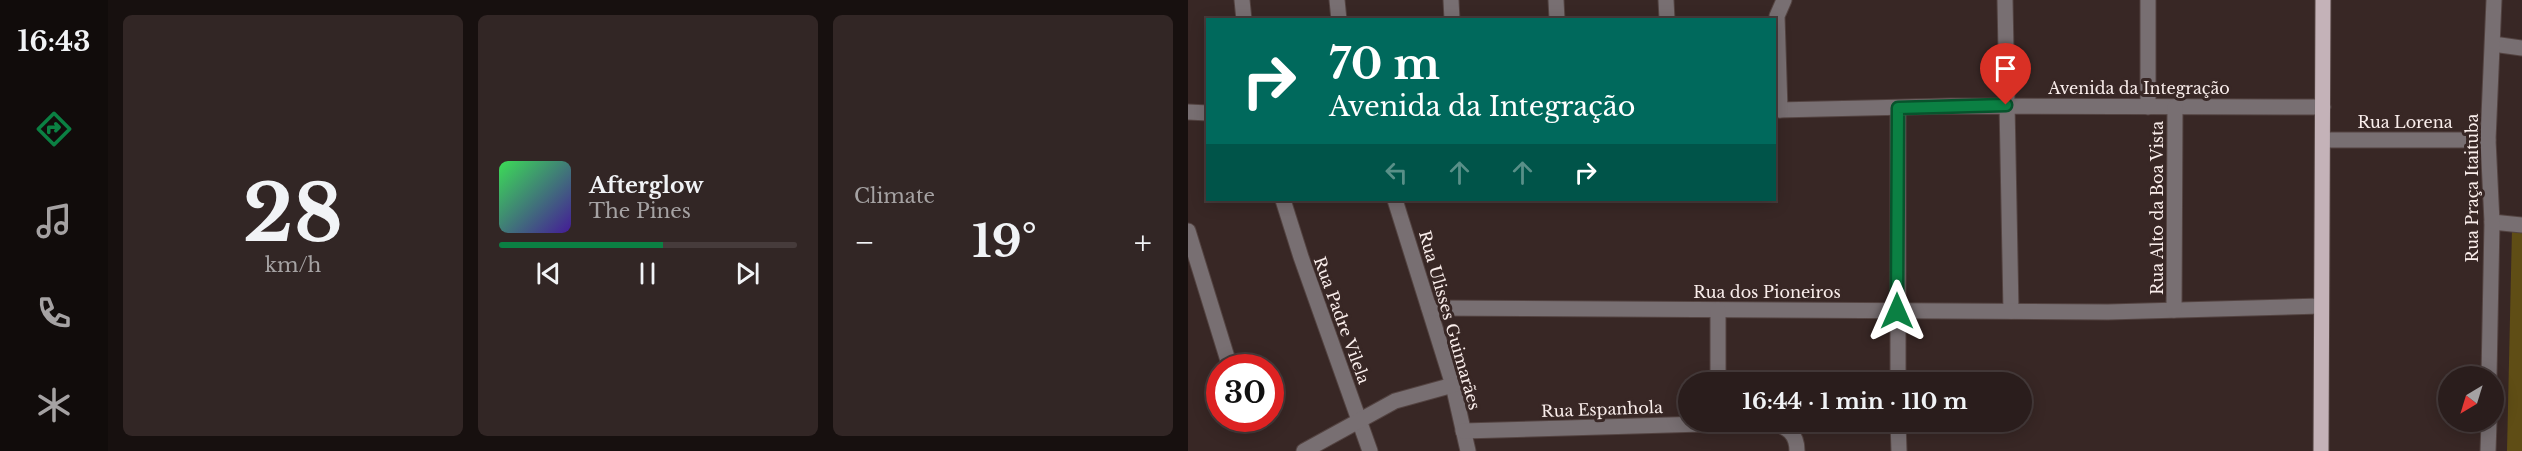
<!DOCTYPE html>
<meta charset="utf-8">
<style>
:root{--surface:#2a1d1c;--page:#322625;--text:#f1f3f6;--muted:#a5a2a3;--line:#463b3b;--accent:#0b8043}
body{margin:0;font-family:"Libre Baskerville",serif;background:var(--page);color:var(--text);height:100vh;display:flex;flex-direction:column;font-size:22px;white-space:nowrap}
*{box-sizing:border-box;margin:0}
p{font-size:20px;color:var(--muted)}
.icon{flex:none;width:33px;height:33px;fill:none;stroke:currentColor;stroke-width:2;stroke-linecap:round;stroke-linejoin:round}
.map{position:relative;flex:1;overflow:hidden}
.details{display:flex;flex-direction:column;gap:15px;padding:15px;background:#17100f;width:1080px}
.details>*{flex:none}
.guide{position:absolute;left:18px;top:18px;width:570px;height:183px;border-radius:0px;box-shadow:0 3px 15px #0003,0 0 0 2px var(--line);background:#00695c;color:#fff;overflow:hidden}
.needle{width:39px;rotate:218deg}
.tools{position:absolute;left:1250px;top:366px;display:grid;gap:12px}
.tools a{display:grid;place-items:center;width:66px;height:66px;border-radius:50%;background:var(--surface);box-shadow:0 3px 15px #0003,0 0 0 2px var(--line);font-size:30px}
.speed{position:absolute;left:18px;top:354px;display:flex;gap:12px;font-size:30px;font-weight:700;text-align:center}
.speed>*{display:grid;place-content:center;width:78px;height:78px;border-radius:50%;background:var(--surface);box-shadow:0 3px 15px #0003,0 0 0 2px var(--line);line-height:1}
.speed .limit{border:9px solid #d22;background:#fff;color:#111}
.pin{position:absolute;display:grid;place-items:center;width:51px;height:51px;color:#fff;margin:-62px -26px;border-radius:50% 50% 50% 0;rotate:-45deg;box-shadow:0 0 6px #0007}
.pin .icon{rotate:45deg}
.me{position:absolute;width:66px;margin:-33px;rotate:0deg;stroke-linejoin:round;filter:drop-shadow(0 0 4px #0008)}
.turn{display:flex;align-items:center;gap:21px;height:126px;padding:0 24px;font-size:27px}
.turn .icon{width:78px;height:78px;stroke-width:2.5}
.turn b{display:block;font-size:42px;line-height:51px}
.lanes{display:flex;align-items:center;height:57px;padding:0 24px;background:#0003;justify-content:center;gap:30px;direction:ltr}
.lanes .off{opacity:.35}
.big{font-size:45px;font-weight:800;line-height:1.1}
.details .tile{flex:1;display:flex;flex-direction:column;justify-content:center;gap:9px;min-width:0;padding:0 21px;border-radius:9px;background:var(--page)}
.details .dial{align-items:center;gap:0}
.dial b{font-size:78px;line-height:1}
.song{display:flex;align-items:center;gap:18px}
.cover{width:72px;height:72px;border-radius:9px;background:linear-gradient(135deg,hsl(130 70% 55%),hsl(260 70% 35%))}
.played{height:6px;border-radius:3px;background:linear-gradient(90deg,var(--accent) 55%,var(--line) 55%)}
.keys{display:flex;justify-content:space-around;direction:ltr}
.heat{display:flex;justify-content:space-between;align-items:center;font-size:33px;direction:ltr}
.details .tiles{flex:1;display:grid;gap:15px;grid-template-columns:repeat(3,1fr)}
.trip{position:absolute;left:490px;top:372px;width:354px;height:60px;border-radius:30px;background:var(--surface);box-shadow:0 3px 15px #0003,0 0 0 2px var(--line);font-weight:800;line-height:60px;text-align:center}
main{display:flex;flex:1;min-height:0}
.tab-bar{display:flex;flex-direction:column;width:108px;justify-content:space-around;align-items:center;background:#110c0b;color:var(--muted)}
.tab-bar .icon{width:42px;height:42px}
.tab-bar .current{color:var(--accent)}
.tab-bar b{font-size:27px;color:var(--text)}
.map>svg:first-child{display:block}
.green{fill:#5f4d15}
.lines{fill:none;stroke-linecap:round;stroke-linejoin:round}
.minor-casing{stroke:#534341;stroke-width:17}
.major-casing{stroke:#534341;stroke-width:17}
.minor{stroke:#786f72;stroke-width:15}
.major{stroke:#c4b2b8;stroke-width:15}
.route-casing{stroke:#07532c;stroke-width:15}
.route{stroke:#0b8043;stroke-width:10}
.labels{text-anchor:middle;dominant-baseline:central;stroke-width:6;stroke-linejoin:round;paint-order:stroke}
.street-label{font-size:16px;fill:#f9edeb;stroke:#382725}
</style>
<main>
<nav class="tab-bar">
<b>16:43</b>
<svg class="icon current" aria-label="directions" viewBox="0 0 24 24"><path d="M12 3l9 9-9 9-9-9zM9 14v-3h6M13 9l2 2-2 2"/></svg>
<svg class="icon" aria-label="music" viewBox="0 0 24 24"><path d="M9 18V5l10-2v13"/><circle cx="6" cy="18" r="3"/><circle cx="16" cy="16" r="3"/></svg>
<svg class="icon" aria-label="phone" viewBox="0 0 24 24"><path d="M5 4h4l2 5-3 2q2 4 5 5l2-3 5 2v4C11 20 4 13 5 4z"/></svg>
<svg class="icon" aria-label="climate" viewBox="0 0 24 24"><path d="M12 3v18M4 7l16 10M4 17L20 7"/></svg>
</nav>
<section class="details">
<div class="tiles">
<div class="tile dial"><b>28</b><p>km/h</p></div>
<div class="tile">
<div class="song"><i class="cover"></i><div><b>Afterglow</b><p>The Pines</p></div></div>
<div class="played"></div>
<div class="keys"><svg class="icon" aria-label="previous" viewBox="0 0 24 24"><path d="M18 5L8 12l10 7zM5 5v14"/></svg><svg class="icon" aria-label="pause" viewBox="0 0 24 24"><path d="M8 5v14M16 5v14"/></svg><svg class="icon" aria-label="next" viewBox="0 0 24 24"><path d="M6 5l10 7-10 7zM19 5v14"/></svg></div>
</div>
<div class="tile"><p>Climate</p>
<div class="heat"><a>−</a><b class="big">19°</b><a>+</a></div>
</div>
</div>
</section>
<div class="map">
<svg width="1334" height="451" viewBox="0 0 1334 451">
<rect width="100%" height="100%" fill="#382725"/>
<polygon class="green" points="1324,229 1334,231 1334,451 1319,451"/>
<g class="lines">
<defs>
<g id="minor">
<polyline points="54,0 56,20"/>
<polyline points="149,0 151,20"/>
<polyline points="263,0 264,20"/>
<polyline points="368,0 369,20"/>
<polyline points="478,0 479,20"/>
<polyline points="817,0 823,311"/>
<polyline points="1305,44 1334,48"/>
<polyline points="960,107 960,0"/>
<polyline points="710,108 710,382"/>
<polyline points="586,110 763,106 1135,107"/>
<polyline points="592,110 589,16 596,0"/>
<polyline points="0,112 20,113"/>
<polyline points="1135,140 1300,140"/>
<polyline points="95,200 113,257 182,451"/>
<polyline points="207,200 265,385 280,451"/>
<polyline points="1304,222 1334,225"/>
<polyline points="0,231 42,367"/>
<polyline points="241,308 920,312 1133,306"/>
<polyline points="986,310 987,107"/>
<polyline points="1301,376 1304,222 1300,140 1306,0"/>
<polyline points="530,382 530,310"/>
<polyline points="710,422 711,451"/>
<path d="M275,431L583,422C599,427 609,433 609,451"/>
<polyline points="116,451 207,401 265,385"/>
<polyline points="1300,451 1301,422"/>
</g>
<polyline id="major" points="1133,451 1135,0"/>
</defs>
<use href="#minor" class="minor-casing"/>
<use href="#major" class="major-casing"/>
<use href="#minor" class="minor"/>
<use href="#major" class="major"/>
</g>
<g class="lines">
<defs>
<polyline id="route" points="709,311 710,108 818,105"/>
</defs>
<use href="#route" class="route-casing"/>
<use href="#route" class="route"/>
</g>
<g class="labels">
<g class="street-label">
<text x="951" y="88">Avenida da Integração</text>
<text x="1217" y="122">Rua Lorena</text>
<text transform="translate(1284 188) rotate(-90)">Rua Praça Itaituba</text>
<text transform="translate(969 208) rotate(-90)">Rua Alto da Boa Vista</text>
<text x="579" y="292">Rua dos Pioneiros</text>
<text transform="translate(154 320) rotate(70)">Rua Padre Vilela</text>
<text transform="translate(262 320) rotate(74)">Rua Ulisses Guimarães</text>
<text transform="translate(414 409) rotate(-2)">Rua Espanhola</text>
</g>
</g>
</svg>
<div class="tools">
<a><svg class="needle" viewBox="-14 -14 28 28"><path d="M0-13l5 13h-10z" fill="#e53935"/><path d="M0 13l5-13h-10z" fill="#a5a2a3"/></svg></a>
</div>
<div class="speed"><div class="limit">30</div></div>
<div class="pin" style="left:818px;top:105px;background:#d93025"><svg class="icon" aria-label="arrive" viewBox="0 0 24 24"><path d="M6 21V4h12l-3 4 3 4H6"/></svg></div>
<svg class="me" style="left:709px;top:311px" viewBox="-20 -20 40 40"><path d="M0-17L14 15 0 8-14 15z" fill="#0b8043" stroke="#fff" stroke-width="4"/></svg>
<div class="trip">16:44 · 1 min · 110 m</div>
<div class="guide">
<div class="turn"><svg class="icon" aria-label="right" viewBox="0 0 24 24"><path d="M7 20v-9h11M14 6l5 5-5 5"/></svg><div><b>70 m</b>Avenida da Integração</div></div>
<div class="lanes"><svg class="icon off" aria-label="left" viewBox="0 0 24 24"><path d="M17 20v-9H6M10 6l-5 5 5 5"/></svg><svg class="icon off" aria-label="ahead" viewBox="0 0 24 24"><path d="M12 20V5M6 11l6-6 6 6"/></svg><svg class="icon off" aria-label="ahead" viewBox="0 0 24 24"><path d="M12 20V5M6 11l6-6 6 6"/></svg><svg class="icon" aria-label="right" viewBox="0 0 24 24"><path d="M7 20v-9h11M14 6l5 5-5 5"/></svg></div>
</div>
</div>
</main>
